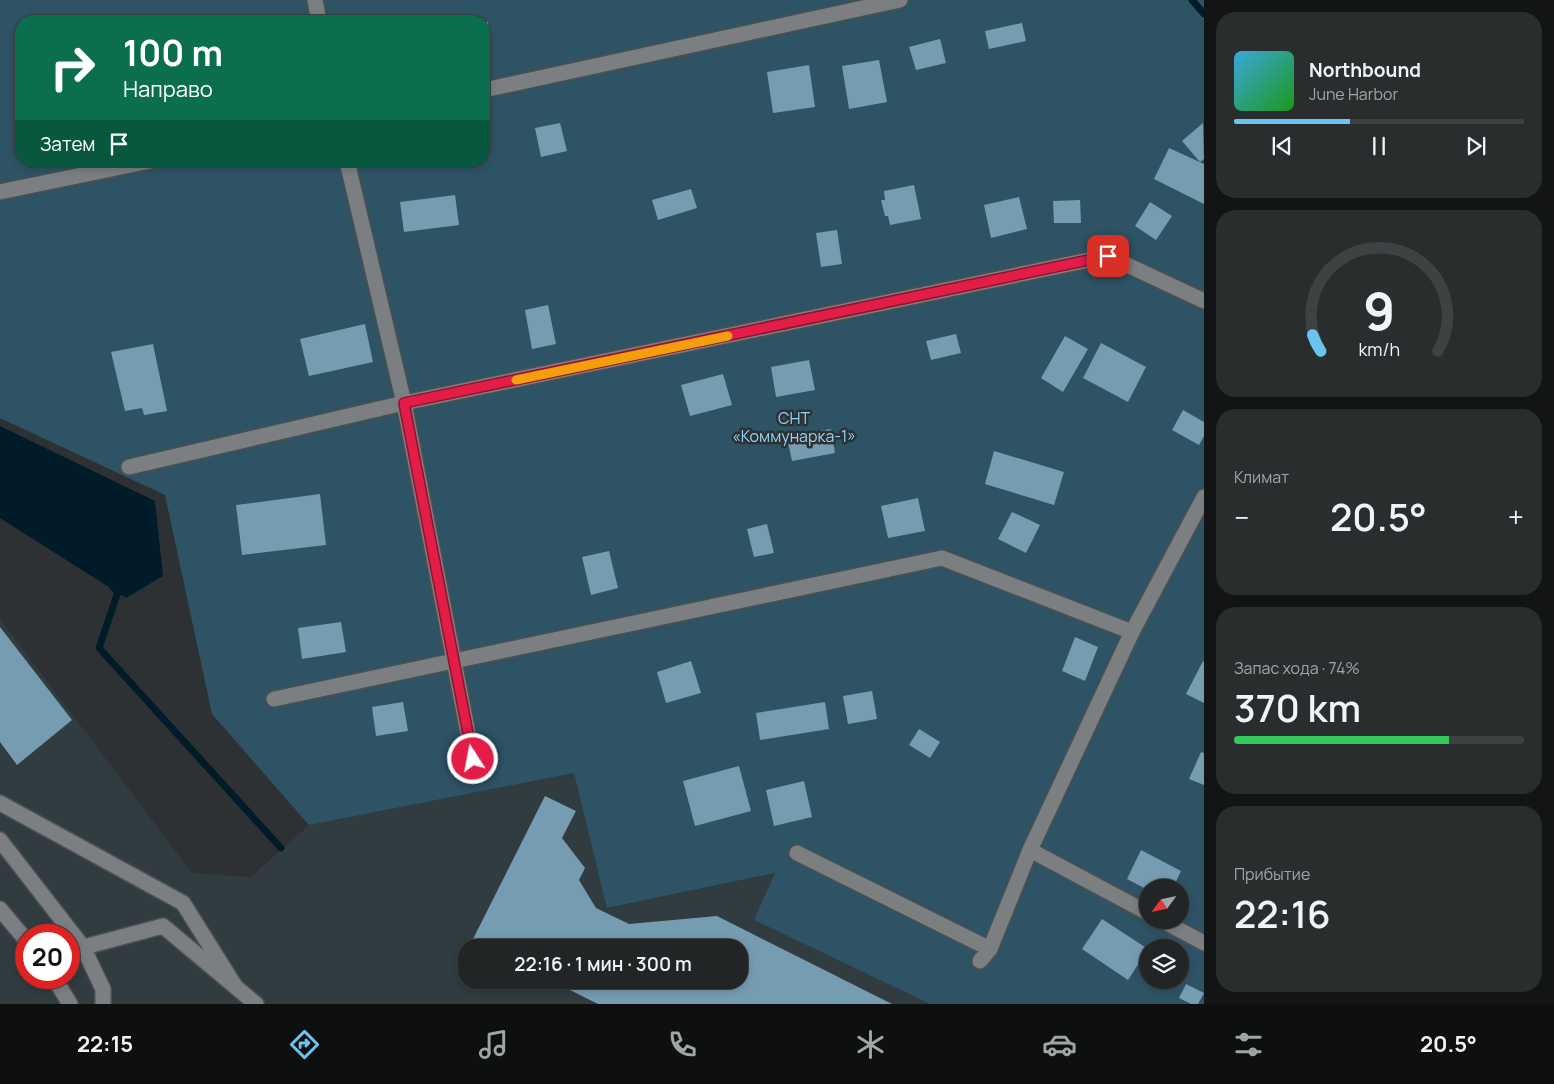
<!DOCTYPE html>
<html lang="ru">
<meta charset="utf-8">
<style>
:root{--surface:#222526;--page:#2a2d2e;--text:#f1f3f6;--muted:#a2a5a7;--line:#3f4243;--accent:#69c4f0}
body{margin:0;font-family:Manrope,sans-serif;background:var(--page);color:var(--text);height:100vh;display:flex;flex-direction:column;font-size:19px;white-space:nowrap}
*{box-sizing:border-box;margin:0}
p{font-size:16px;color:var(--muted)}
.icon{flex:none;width:28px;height:28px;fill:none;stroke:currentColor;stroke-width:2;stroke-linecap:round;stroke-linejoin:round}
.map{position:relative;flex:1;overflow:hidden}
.panel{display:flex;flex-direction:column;gap:12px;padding:12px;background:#131415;width:350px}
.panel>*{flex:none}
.guide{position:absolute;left:15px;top:15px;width:475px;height:152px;border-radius:20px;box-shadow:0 2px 8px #0003,0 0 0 1px var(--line);background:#0b6e4f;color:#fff;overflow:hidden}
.needle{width:32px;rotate:237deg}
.fabs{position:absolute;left:1139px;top:879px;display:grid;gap:10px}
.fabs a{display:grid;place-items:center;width:50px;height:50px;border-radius:50%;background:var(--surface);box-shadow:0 2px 8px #0003,0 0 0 1px var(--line);font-size:25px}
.speed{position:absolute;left:15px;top:924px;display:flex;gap:10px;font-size:25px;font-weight:700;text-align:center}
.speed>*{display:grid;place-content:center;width:65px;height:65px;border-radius:50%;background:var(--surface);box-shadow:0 2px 8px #0003,0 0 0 1px var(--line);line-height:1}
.speed .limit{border:8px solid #d22;background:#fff;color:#111}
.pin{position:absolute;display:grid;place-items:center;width:42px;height:42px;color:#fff;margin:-21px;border-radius:10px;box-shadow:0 2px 8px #0006}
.me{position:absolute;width:55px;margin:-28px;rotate:349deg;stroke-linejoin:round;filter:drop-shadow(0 0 4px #0008)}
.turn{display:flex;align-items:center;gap:18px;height:105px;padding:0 25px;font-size:22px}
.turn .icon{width:65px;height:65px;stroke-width:2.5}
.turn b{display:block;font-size:35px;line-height:42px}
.then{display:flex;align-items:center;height:48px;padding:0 25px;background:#0003;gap:10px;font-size:19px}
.big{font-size:38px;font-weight:600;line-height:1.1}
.panel .card{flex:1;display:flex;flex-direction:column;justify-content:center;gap:8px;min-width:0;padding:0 18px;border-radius:20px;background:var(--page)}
.panel .dial{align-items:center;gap:0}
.dial svg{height:130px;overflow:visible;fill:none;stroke:var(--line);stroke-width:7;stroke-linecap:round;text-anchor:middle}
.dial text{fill:var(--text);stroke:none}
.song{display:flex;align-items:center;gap:15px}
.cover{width:60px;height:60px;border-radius:8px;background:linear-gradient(135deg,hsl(200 70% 55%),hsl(120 70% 35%))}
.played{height:5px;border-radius:2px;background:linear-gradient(90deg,var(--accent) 40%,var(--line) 40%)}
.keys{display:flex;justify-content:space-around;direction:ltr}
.heat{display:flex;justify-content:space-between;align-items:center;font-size:28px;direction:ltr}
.charge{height:8px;border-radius:4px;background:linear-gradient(90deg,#34c759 74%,var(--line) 0)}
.trip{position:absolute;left:458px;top:939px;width:290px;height:50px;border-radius:20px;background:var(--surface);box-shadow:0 2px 8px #0003,0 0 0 1px var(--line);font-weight:600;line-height:50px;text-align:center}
.tabs{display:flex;height:80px;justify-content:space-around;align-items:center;background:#0e0f0f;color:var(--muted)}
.tabs .icon{width:35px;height:35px}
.tabs .selected{color:var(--accent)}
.tabs b{font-size:22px;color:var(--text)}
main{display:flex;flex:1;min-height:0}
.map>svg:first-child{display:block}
.built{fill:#313c40;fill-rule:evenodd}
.green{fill:#2e5365;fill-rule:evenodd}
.water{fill:#011c29}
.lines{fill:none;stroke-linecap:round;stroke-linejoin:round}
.stream{stroke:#011c29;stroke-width:7}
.building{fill:#759cb1}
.minor-casing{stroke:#4c5051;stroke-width:18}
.minor{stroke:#7b7f82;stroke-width:15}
.route-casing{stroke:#92132f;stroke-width:12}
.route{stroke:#e11d48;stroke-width:9}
.slow{stroke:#f59e0b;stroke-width:9}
.labels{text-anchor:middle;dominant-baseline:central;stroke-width:5;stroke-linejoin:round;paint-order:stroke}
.park-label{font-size:16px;fill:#92d5f7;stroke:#2d3133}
</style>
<main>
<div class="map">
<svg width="1204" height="1004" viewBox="0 0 1204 1004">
<rect width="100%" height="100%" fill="#2d3133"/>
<path class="built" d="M0,619L192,873L251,877L309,825L574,773L608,908L776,873L754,920L930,1004H0ZM26,935H69V978H26ZM466,948H739V980H466Z"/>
<path class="green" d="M0,0H1204V1004H930L754,920L775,873L607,908L574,773L309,825L212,714L165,495L0,418ZM21,21H484V161H21ZM1148,888H1180V920H1148ZM1148,948H1180V980H1148Z"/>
<polygon class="water" points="0,426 155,501 163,576 126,598 0,518"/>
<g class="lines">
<g class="stream">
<polyline points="1192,0 1204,14"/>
<polyline points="112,586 118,592 99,648 281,848"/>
</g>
</g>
<g class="building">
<polygon points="484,22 488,22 490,50 484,50"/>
<polygon points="1022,23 1026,41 989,49 985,31"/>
<polygon points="940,39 946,63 916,70 909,47"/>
<polygon points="879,60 887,102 849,109 842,66"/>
<polygon points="809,65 815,107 773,113 767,72"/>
<polygon points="560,123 567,151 541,157 535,128"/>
<polygon points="1203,123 1204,159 1200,162 1182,141"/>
<polygon points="1169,148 1204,164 1204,204 1154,179"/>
<polygon points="914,185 921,219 890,225 888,216 885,216 881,200 885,200 884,191"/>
<polygon points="691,189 697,208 658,220 652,200"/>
<polygon points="455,195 459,225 404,232 400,202"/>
<polygon points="1019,197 1027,229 991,238 984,205"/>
<polygon points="1080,200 1081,223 1054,223 1053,201"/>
<polygon points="1150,202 1172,216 1156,240 1135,226"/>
<polygon points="837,230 842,264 821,267 816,233"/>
<polygon points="548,305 556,344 532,349 525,310"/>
<polygon points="365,324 373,362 309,376 300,339"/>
<polygon points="956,334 961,353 931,360 926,341"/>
<polygon points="1065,336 1088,349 1063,392 1041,378"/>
<polygon points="1101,343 1146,367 1128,402 1083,378"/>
<polygon points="153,344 167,411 144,415 142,408 125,411 111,352"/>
<polygon points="809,360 815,390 776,397 771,367"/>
<polygon points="723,374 732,405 690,416 681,385"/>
<polygon points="1183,410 1204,422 1204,436 1199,445 1172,430"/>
<polygon points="831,429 835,453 792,461 787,437"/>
<polygon points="994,451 1064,472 1054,505 985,484"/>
<polygon points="320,494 326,545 242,555 236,505"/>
<polygon points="918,498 925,531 888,538 881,506"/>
<polygon points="1012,512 1040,525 1026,553 998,539"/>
<polygon points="767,524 774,553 754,557 747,529"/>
<polygon points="609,551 618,588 591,595 582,557"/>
<polygon points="341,622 346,652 302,659 298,628"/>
<polygon points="0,627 72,720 17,765 0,742"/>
<polygon points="1075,637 1098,647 1085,681 1062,671"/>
<polygon points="691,661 701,693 666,703 657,672"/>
<polygon points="1203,661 1204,662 1204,703 1186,694"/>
<polygon points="872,691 877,719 848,724 843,696"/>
<polygon points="403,702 408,731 376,736 372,707"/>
<polygon points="825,702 829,729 760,740 756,713"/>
<polygon points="919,729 940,742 930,758 909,745"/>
<polygon points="1201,752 1204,753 1204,785 1189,779"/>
<polygon points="739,766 751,811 695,826 683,781"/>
<polygon points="804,781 812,817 774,826 766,790"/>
<polygon points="545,796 576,811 562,838 585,868 579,880 596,908 629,924 717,916 892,1004 598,1004 550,980 739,980 739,948 485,948 472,941"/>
<polygon points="1141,850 1181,871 1173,888 1148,888 1148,890 1127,879"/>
<polygon points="1102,919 1148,949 1128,980 1082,949"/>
<polygon points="1186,984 1204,993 1198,1004 1191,1004 1179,998"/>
</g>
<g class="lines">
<defs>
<g id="minor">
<polyline points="315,0 319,21"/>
<polyline points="484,90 900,0"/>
<polyline points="347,161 404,403 473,759"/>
<polyline points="0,192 150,161"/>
<polyline points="129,467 404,403 1108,256 1204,301"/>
<polyline points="274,699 942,558 1132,632"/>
<polyline points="0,803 183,903 235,986"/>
<polyline points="0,840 83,947 103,989 103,1004"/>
<polyline points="1030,850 1148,913"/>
<polyline points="797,853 990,949"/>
<polyline points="0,909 26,940"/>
<polyline points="1161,920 1204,943"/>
<polyline points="69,951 163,926 256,1004"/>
<polyline points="980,961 990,949 1030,850 1132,632 1204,497"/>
<polyline points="54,978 70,1004"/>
</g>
</defs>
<use href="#minor" class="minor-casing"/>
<use href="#minor" class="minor"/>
</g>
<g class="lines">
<defs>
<polyline id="route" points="473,759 404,403 1108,256"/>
</defs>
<use href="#route" class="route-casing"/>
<use href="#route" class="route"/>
<polyline class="slow" points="516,380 728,336"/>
</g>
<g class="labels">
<g class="park-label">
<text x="794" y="418">СНТ<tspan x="794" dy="18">«Коммунарка-1»</tspan></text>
</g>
</g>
</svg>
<div class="fabs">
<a><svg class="needle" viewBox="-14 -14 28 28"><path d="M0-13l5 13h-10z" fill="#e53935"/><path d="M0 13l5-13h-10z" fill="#a2a5a7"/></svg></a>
<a><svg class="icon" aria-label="layers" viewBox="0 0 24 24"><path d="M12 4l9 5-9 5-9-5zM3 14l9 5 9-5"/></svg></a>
</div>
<div class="speed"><div class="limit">20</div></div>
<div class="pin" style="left:1108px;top:256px;background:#d93025"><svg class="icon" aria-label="arrive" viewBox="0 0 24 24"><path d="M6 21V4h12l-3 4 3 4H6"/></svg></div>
<svg class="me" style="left:473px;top:759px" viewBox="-20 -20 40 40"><circle r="17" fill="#e11d48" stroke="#fff" stroke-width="3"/><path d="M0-11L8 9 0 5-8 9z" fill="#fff"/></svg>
<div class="trip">22:16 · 1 мин · 300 m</div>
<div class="guide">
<div class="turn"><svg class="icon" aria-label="right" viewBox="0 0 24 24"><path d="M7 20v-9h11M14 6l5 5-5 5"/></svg><div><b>100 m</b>Направо</div></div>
<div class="then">Затем<svg class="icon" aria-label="arrive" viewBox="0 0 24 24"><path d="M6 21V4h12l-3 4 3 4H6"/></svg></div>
</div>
</div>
<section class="panel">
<div class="card">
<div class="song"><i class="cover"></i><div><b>Northbound</b><p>June Harbor</p></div></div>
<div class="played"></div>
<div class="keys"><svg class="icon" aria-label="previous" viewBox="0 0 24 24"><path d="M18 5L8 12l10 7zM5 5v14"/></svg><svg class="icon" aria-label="pause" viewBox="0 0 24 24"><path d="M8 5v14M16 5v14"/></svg><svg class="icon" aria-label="next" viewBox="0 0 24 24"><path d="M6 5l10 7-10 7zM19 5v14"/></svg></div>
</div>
<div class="card dial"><svg viewBox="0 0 100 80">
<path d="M14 69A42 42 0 1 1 86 69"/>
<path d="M14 69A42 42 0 0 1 9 59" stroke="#69c4f0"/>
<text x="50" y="56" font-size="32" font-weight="700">9</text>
<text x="50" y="72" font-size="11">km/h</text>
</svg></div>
<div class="card"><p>Климат</p>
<div class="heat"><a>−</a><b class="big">20.5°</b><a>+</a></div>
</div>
<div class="card"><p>Запас хода · 74%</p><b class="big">370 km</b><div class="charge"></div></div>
<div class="card"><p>Прибытие</p><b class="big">22:16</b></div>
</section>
</main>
<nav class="tabs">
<b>22:15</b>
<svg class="icon selected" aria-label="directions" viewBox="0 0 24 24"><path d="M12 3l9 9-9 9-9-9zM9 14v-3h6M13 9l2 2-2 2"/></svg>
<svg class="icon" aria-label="music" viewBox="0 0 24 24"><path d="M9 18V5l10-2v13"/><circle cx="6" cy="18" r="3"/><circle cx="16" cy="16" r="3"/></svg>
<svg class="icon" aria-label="phone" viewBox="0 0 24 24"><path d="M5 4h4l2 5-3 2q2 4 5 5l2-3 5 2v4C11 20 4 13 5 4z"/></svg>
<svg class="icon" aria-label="climate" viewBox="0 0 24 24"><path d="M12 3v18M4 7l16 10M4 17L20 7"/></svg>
<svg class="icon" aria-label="car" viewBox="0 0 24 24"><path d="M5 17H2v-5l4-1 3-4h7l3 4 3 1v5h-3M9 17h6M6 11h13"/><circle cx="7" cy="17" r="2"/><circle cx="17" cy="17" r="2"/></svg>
<svg class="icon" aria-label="filters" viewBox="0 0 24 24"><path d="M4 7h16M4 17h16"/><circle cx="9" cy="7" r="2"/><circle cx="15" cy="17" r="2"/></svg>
<b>20.5°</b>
</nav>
